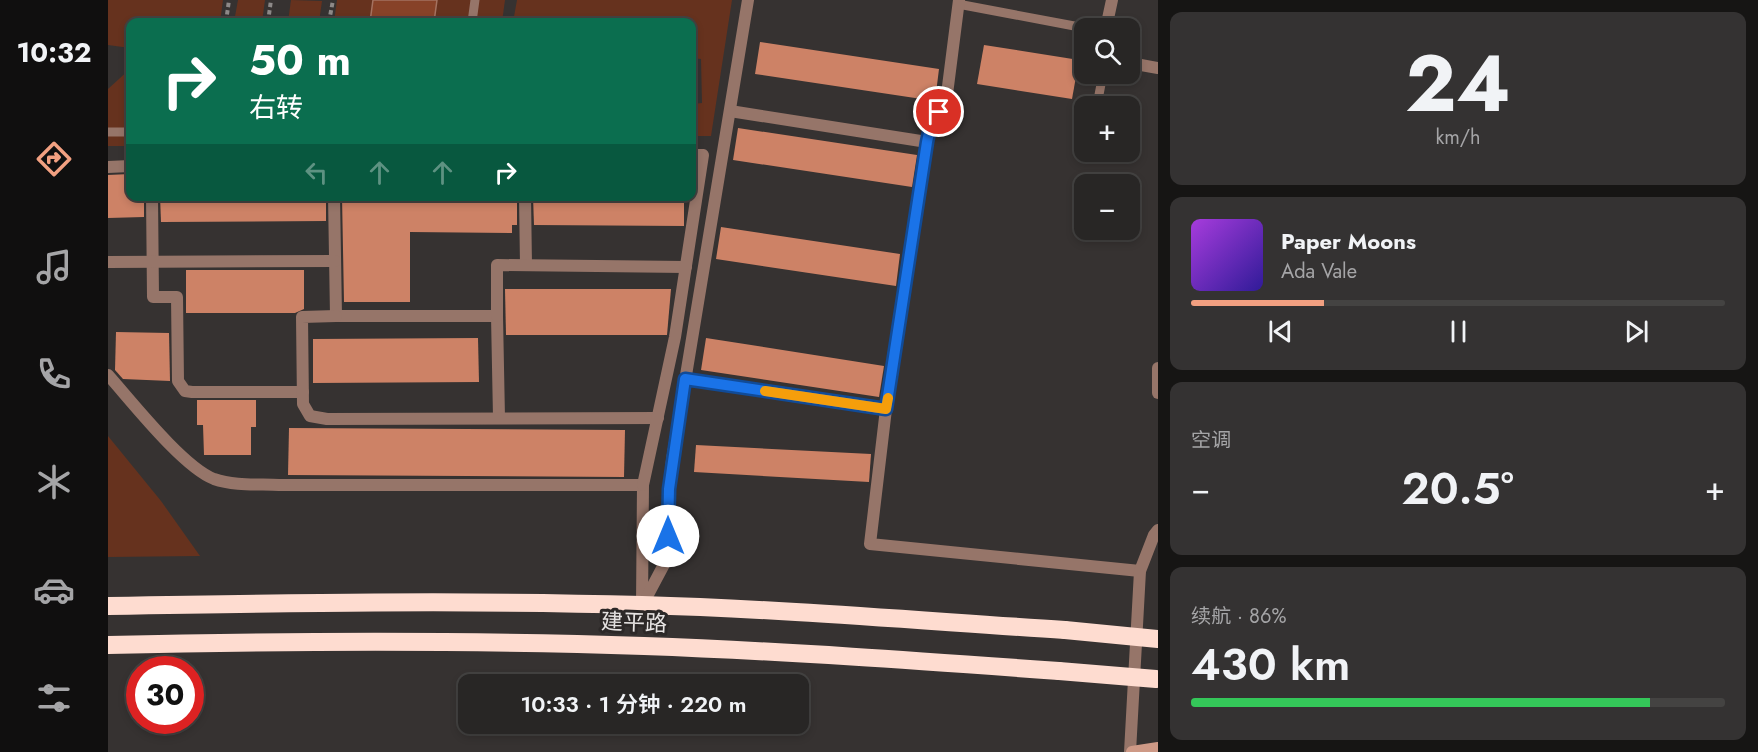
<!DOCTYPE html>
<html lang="zh">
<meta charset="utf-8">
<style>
:root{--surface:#282625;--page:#343232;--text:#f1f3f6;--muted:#a5a5a7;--line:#444342;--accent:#f2a081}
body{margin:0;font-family:Jost,"Noto Sans SC",sans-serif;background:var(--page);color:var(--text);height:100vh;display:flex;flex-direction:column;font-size:22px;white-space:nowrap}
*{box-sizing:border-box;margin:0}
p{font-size:20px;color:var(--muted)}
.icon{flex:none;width:33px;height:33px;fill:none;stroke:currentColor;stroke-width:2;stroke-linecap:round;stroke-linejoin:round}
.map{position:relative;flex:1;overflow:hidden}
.panel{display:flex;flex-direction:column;gap:12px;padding:12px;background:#161514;width:600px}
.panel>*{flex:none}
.guide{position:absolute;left:18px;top:18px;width:570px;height:183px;border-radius:12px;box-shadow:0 3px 9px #0003,0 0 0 2px var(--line);background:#0b6e4f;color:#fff;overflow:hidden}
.buttons{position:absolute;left:966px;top:18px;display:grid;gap:12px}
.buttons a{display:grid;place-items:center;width:66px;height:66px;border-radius:12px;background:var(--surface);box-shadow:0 3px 9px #0003,0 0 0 2px var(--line);font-size:30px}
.speed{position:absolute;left:18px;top:656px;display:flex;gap:12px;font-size:30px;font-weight:700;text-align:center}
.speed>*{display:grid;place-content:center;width:78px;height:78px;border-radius:50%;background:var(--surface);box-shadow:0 3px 9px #0003,0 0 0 2px var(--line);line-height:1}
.speed .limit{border:9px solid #d22;background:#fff;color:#111}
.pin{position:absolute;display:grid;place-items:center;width:51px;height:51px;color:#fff;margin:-26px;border:3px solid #fff;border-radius:50%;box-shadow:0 2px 6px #0007}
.me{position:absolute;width:66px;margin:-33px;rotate:0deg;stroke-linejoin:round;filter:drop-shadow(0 0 4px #0008)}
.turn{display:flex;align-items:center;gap:21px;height:126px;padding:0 24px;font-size:27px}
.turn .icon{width:78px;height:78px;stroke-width:2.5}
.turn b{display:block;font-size:42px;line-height:51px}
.lanes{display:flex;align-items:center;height:57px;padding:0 24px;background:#0003;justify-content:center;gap:30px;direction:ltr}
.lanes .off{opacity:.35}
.big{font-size:45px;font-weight:600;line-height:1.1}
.panel .tile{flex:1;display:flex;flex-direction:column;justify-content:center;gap:9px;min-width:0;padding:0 21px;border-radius:12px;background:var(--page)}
.panel .dial{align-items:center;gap:0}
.dial b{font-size:78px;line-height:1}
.song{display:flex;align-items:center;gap:18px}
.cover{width:72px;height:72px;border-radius:9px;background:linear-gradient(135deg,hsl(280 70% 55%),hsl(250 70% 35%))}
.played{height:6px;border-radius:3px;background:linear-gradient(90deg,var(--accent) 25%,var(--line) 25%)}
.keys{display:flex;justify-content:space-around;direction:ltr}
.heat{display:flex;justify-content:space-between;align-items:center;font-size:33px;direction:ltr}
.charge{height:9px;border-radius:4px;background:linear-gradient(90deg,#34c759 86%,var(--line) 0)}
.trip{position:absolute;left:350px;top:674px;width:351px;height:60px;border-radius:12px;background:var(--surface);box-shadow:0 3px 9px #0003,0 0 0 2px var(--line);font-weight:600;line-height:60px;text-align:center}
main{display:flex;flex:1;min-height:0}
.dock{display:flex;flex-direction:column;width:108px;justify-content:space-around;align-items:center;background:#100f0f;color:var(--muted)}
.dock .icon{width:42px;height:42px}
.dock .selected{color:var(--accent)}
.dock b{font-size:27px;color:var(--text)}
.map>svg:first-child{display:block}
.green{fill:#66321e}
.water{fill:#874228;stroke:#a47260;stroke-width:1.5}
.building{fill:#cd8266}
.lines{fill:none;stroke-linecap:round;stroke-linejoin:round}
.path{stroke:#8d8988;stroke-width:4;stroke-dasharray:4.5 3;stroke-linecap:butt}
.lane{stroke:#967569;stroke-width:9}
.street{stroke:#967569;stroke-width:12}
.secondary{stroke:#ce9986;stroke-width:12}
.highway{stroke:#fedcd0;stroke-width:18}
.highway-bridge{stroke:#fedcd0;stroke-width:18}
.route-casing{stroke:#114b97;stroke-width:15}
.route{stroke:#1a73e8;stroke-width:10}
.slow{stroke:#f59e0b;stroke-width:10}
.labels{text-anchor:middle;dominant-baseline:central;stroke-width:6;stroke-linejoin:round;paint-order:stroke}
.street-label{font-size:22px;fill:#e6e3e2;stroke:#2c2827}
</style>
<main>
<nav class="dock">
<b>10:32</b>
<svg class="icon selected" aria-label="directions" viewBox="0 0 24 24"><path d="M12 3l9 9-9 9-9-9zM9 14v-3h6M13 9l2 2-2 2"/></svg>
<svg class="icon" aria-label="music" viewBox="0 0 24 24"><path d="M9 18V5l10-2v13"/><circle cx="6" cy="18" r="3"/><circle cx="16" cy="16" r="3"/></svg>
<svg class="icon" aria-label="phone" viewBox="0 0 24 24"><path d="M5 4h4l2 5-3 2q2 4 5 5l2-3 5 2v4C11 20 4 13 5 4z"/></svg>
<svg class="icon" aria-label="climate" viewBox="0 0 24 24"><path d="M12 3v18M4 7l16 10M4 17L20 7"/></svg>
<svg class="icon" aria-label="car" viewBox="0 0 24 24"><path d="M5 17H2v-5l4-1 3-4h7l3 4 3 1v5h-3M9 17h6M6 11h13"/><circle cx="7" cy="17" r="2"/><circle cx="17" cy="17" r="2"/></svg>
<svg class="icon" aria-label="filters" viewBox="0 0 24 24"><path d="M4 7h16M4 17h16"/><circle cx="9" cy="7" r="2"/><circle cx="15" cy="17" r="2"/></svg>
</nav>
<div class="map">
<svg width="1050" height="752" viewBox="0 0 1050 752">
<rect width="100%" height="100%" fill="#363231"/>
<g class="green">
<polygon points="0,0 115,0 112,22 22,22 22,48 0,45"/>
<polygon points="130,0 157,0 154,22 126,22"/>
<polygon points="183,0 214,1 211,22 180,22"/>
<polygon points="229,0 397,0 394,22 226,22"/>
<polygon points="409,0 624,0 603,136 584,136 584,104 594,103 593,59 584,58 584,22 405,22"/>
<polygon points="22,69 22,146 0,146 0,89"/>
<polygon points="0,436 53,501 92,556 0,557"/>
</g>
<polygon class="water" points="265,0 329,0 326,22 262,22"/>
<g class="building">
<polygon points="652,42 831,69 827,101 647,74"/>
<polygon points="876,45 971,60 964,99 869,84"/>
<polygon points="630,128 809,155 804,187 625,160"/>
<polygon points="22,174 22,196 36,196 36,217 0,218 0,175"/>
<polygon points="52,196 218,196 218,221 53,222"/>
<polygon points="234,196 409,196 409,225 404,225 404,233 302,232 302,302 236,302"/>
<polygon points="425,196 576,196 576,226 426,225"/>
<polygon points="613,227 792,254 788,286 608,259"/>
<polygon points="78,270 196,270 196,309 187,313 78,313"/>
<polygon points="397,289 563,289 559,335 398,335"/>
<polygon points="8,332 61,333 62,381 15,379 7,370"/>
<polygon points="370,338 371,382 205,383 205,339"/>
<polygon points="598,338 776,366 771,397 593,370"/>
<polygon points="89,400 148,400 148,427 143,427 143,455 96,455 95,425 89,425"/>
<polygon points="181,428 517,430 516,477 180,475"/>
<polygon points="588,445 763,454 761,482 586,472"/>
</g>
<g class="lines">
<g class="path">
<polyline points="118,22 121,0"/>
<polyline points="160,22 163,0"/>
<polyline points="221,22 225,0"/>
</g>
<g class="lane">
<polyline points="850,4 977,28"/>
<polyline points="364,22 367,0"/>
<polyline points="989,105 995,74"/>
<polyline points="0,132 22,132"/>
</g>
<g class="street">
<polyline points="851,0 838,102 823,123 819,142 778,409 762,544 1032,571"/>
<polyline points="998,28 1004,0"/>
<polyline points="1022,63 1050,68"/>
<polyline points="622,111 819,142"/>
<polyline points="0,167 22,166"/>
<polyline points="44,196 45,297 69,297 70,381 77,391 84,392 195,392"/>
<polyline points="226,196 228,316 389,316 391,418"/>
<polyline points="417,196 418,265"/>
<polyline points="0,262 227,261"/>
<polyline points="228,316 194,317 195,404 202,416 219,419 550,418"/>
<polyline points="389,316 389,265 578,267"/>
<polyline points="1050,368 1050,393"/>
<path d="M0,375C24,402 75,467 106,479C126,486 151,484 171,485H535L534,605"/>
<polyline points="577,379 778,409"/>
<polyline points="535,485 567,337 595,155 584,155"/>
<polyline points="535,604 560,557 561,489 564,460 640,0"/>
<polyline points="1022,752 1032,571 1046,535 1050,530"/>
</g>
<polyline class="secondary" points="1024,752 1050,748"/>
<g class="highway">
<path d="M0,606C178,603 356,600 534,605C675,609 816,621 957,630"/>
<path d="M0,645C179,641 357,640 536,646C675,651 813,661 951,671"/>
</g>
<g class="highway-bridge">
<polyline points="957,630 1050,639"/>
<polyline points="951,671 1048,679"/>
</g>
</g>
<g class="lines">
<defs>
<polyline id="route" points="560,536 561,489 577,379 778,409 819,142 823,123 831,112"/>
</defs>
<use href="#route" class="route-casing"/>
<use href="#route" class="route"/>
<polyline class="slow" points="657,391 778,409 780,398"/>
</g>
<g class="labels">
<g class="street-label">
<text transform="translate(526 622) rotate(2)">建平路</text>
</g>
</g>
</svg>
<div class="buttons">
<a><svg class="icon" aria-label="search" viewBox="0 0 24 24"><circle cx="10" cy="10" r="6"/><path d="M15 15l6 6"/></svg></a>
<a>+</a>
<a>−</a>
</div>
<div class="speed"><div class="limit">30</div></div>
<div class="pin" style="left:831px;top:112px;background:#d93025"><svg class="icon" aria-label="arrive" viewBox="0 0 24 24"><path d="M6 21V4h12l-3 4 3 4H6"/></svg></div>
<svg class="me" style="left:560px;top:536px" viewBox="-20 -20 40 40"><circle r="19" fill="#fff"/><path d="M0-13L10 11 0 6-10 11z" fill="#1a73e8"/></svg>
<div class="trip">10:33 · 1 分钟 · 220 m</div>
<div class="guide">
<div class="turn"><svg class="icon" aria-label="right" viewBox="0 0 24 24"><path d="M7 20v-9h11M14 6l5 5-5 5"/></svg><div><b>50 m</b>右转</div></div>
<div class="lanes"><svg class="icon off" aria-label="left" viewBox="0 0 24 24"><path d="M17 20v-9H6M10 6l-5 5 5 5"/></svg><svg class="icon off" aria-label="ahead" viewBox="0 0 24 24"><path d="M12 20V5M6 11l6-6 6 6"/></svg><svg class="icon off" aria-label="ahead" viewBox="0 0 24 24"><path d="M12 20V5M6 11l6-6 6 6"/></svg><svg class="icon" aria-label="right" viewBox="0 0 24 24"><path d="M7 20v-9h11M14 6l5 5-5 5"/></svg></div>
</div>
</div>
<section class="panel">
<div class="tile dial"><b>24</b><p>km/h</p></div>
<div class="tile">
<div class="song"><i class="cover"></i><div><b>Paper Moons</b><p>Ada Vale</p></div></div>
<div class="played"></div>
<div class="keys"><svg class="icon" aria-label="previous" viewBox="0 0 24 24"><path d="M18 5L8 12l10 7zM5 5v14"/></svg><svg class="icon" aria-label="pause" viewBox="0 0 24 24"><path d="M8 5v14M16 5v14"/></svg><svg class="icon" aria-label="next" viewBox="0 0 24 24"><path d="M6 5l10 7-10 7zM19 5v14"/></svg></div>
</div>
<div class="tile"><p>空调</p>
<div class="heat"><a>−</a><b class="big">20.5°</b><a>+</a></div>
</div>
<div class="tile"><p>续航 · 86%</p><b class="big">430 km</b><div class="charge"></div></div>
</section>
</main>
